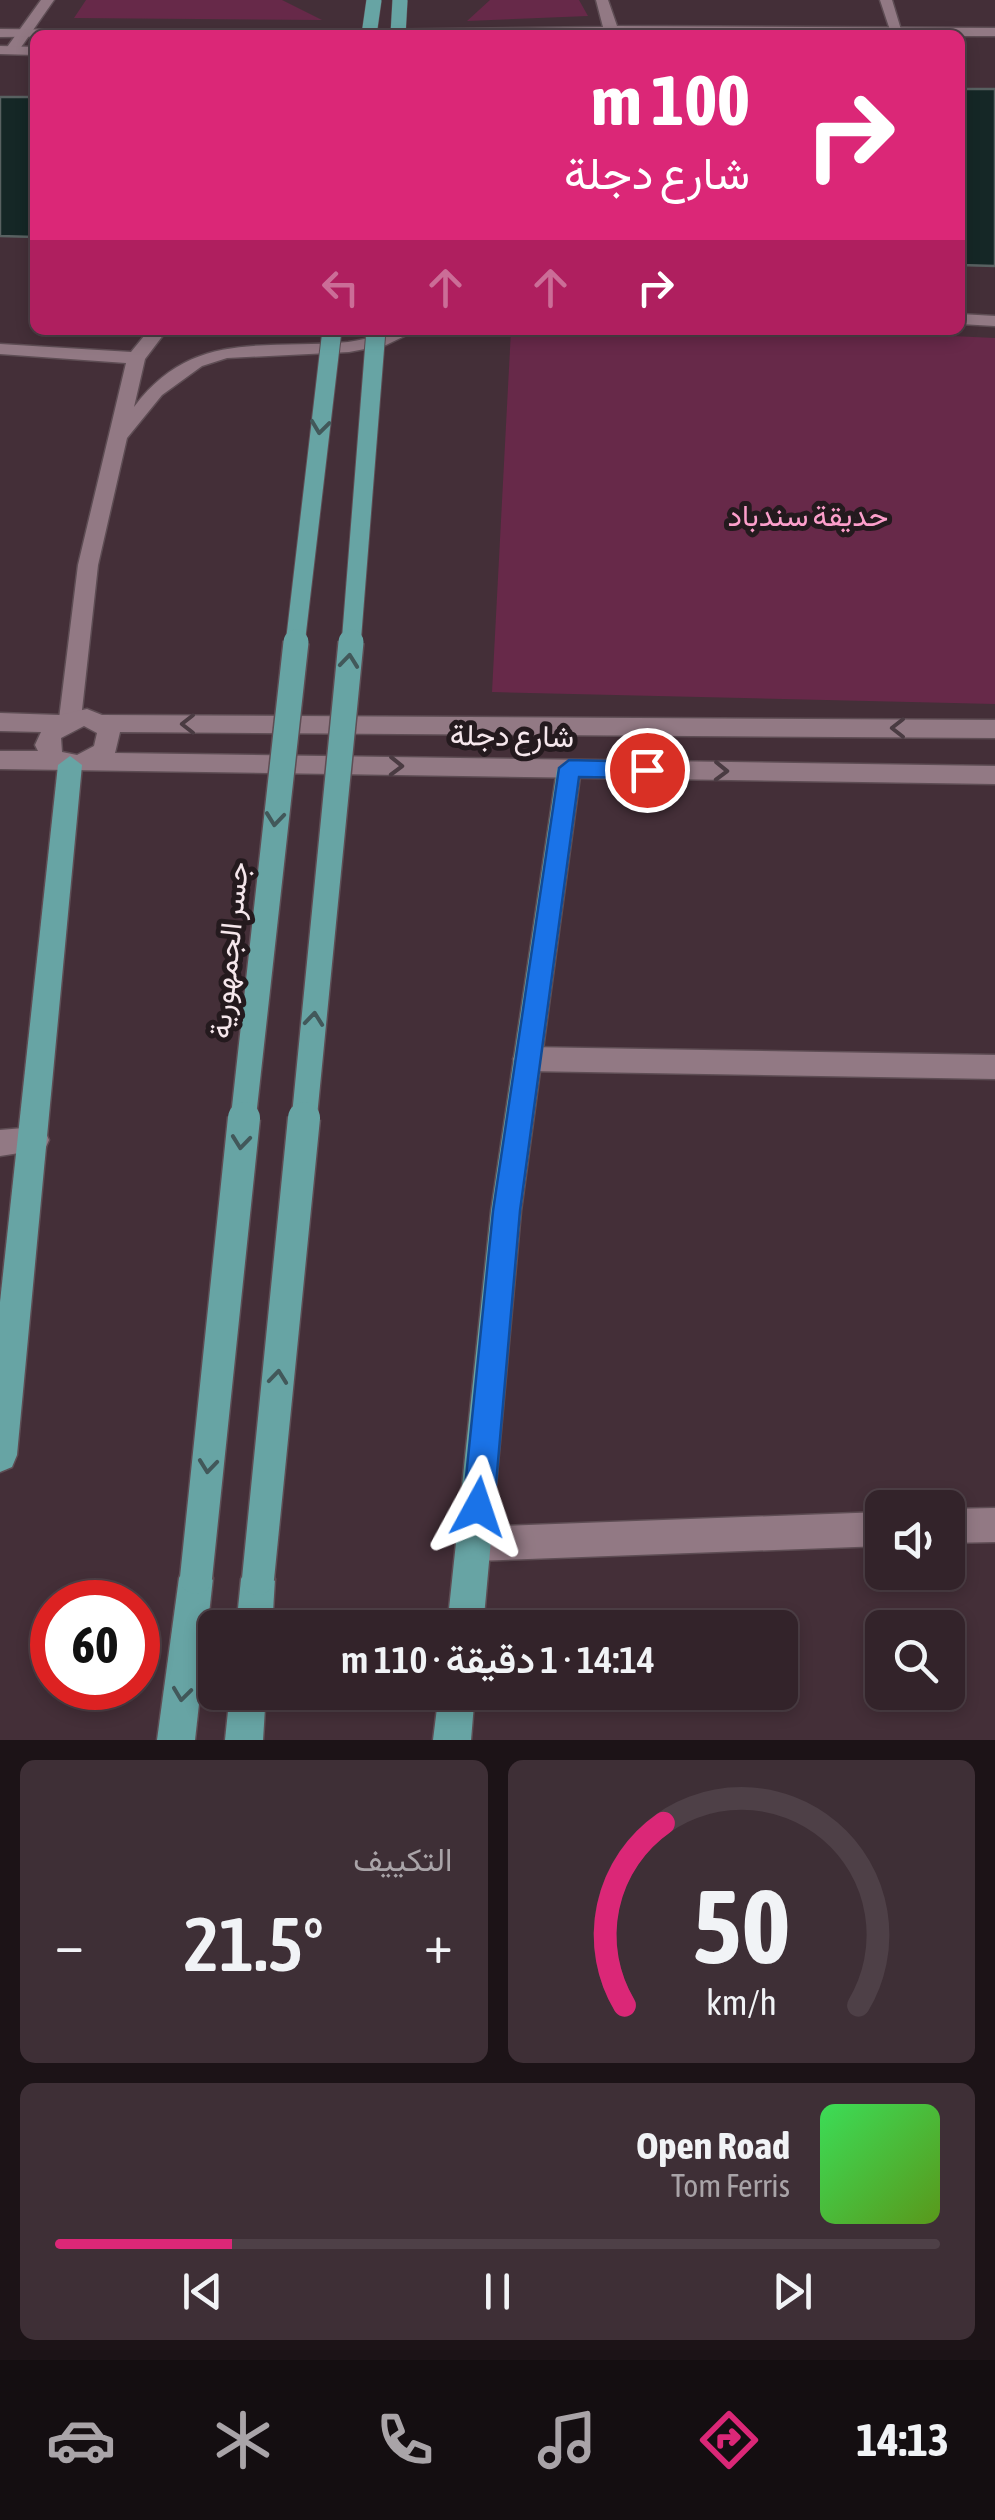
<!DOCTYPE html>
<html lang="ar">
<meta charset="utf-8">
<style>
:root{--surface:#33232a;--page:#3e2f36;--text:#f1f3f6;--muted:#a9a4a8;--line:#4e4047;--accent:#db2777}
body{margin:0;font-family:"Asap Condensed",Vazirmatn,sans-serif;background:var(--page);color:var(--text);direction:rtl;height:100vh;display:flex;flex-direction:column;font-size:38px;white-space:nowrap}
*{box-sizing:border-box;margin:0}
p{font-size:32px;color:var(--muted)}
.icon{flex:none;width:55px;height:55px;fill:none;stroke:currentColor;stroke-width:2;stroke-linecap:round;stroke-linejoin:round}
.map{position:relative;height:1740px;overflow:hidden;direction:ltr}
.panel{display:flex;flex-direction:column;gap:20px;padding:20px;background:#1c1317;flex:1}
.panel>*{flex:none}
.guide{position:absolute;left:30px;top:30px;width:935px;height:305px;border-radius:15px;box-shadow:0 5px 15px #0003,0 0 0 2px var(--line);direction:rtl;background:#db2777;color:#fff;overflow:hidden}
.fabs{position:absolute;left:865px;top:1490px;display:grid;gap:20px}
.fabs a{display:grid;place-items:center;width:100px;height:100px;border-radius:15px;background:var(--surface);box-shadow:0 5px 15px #0003,0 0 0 2px var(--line);font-size:50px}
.speed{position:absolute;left:30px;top:1580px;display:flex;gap:20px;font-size:50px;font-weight:700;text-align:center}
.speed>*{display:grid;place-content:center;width:130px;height:130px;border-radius:50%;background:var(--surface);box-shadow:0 5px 15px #0003,0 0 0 2px var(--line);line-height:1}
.speed .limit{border:15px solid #d22;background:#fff;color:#111}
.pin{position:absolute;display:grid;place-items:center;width:85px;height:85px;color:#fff;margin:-42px;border:5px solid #fff;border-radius:50%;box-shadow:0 2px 10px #0007}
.me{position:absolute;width:110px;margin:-55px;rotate:5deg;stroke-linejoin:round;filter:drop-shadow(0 0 8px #0008)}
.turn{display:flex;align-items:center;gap:35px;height:210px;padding:0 50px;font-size:45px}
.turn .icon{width:130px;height:130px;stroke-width:2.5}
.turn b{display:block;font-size:70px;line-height:85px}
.lanes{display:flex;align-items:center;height:95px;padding:0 50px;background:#0003;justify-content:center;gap:50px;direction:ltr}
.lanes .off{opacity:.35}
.big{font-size:75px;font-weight:600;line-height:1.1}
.panel .card{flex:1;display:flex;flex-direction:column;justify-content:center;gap:15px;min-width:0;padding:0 35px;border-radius:15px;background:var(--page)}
.panel .dial{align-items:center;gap:0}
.dial svg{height:260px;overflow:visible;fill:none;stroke:var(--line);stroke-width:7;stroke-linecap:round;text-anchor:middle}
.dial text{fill:var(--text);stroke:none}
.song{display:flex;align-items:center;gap:30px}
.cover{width:120px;height:120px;border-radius:15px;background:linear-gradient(135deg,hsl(130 70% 55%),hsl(90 70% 35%))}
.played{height:10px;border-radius:5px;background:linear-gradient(90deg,var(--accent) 20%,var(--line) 20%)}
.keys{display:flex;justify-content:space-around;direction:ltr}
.heat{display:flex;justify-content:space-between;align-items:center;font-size:55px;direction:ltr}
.panel .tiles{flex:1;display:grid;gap:20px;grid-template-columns:1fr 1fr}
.card:last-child{grid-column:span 2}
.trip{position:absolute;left:198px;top:1610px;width:600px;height:100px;border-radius:15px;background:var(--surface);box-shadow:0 5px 15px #0003,0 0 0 2px var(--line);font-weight:600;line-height:100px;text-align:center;direction:rtl}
.tabs{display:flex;height:160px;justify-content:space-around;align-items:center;background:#140e11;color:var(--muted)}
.tabs .icon{width:70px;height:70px}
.tabs .selected{color:var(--accent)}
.tabs b{font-size:45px;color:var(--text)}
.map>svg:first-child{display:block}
.green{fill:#672949}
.water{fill:#152726;stroke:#586161;stroke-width:2.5}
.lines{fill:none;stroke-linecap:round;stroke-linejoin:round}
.street-casing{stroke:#5e4d54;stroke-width:3}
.secondary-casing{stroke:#5e4d54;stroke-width:3}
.primary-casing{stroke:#5e4d54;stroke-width:3}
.street{fill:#927984;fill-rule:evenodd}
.secondary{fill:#927984;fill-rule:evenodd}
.primary{fill:#67a4a4;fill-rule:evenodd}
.primary-bridge-far3-casing{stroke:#5e4d54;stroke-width:16;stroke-linecap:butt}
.primary-bridge-far2-casing{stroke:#5e4d54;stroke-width:21;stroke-linecap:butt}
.primary-bridge-far1-casing{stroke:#5e4d54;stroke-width:28;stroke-linecap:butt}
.primary-bridge-casing{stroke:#5e4d54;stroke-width:35;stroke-linecap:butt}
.primary-bridge-far3{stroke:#67a4a4;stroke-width:15}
.primary-bridge-far2{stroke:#67a4a4;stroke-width:19}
.primary-bridge-far1{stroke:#67a4a4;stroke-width:25}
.primary-bridge{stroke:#67a4a4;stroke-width:32}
.oneway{stroke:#42585a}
.oneway2{stroke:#4a3b42}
.route{fill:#1a73e8;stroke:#114b97;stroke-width:2.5}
.labels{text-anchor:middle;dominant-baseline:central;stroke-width:10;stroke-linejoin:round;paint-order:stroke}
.park-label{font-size:30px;fill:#fc9fcb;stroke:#241a1e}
.street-label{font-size:30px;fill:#f5e7ec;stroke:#241a1e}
</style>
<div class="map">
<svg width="995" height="1740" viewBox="0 0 995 1740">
<rect width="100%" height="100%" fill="#442f38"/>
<g class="green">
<polygon points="86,0 282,0 322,20 74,18"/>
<polygon points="490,0 579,0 588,16 467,21"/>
<polygon points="511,330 823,330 995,338 995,704 492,692"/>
</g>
<g class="water">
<polygon points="960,89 995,89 995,266 960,265"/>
<polygon points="0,97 35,97 35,237 0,236"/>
</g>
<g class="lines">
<defs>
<g id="street">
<polygon points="41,0 54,0 17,53 7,53 5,50"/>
<polygon points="880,0 892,0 902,33 890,30"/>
<polygon points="960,314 995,316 995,326 960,324"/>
<path d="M149,330H167L145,359L134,407C192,329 264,350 348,342C372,339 392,330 417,330L386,345L349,352L227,358L202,366L162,395L127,438L98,565L81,719L70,727L59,719L78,565L126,363L0,354V344L131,352Z"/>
<polygon points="527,1047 995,1055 995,1079 527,1071 517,1068 513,1059 517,1050"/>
<polygon points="35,1127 45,1131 49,1140 45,1149 0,1156 0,1130"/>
<polygon points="995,1508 995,1542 948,1543 948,1509"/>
<polygon points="882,1512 882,1546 475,1561 463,1556 458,1544 463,1532 475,1527"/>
</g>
<g id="secondary">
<polygon points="596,0 608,0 617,26 995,28 995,36 272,35 279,31 603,27"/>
<polygon points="0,29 157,31 164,35 0,37"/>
<polygon points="0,46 35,47 35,55 0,54"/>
<path d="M87,709L102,715L995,720V738L120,732L115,753L995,766V784L0,769V751H38L35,745L41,732L0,731V713L59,715ZM84,726L97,733L94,746L77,755L62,752L61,738Z"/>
</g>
<g id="primary">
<polygon points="70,756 82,765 17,1455 12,1467 0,1472 0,1302 58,765"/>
<polygon points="569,760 581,769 521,1211 483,1628 447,1628 491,1211 557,769"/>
<polygon points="196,1561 208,1566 213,1578 195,1740 157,1740 179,1578 184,1566"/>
<polygon points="258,1562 270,1567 275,1579 272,1628 236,1628 241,1579 246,1567"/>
<polygon points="230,1692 266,1692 263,1740 225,1740"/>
<polygon points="439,1692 475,1692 471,1740 433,1740"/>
</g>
</defs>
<use href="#street" class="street-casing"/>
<use href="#secondary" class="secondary-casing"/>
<use href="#primary" class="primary-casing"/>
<use href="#street" class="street"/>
<use href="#secondary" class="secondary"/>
<use href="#primary" class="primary"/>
<defs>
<g id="primary-bridge-far3">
<polyline points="369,35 374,0"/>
<polyline points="398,35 400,0"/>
</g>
<g id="primary-bridge-far2">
<polyline points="295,645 332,330"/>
<polyline points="351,645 376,330"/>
</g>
<g id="primary-bridge-far1">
<polyline points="243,1121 296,642"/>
<polyline points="304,1121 351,642"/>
</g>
<g id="primary-bridge">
<polyline points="196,1578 244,1118"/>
<polyline points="258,1579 304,1118"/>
</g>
</defs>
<use href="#primary-bridge-far3" class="primary-bridge-far3-casing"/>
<use href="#primary-bridge-far2" class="primary-bridge-far2-casing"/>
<use href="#primary-bridge-far1" class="primary-bridge-far1-casing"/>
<use href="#primary-bridge" class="primary-bridge-casing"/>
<use href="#primary-bridge-far3" class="primary-bridge-far3"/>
<use href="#primary-bridge-far2" class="primary-bridge-far2"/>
<use href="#primary-bridge-far1" class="primary-bridge-far1"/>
<use href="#primary-bridge" class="primary-bridge"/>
</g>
<defs><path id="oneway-chevron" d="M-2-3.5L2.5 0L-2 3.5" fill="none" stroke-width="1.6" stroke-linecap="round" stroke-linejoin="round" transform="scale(2.5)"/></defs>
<g class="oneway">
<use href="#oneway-chevron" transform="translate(320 427) rotate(97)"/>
<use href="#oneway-chevron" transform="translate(349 661) rotate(-84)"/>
<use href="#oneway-chevron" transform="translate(275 819) rotate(96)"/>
<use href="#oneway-chevron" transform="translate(314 1019) rotate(-84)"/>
<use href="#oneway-chevron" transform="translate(241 1142) rotate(96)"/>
<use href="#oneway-chevron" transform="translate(278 1377) rotate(-84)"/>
<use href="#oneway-chevron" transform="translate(208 1466) rotate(96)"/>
<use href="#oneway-chevron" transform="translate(182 1694) rotate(97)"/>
</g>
<g class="oneway2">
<use href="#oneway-chevron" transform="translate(188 724) rotate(-180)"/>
<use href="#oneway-chevron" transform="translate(898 728) rotate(-180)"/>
<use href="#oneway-chevron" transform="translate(396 766) rotate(1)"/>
<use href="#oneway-chevron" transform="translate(721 771) rotate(1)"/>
</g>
<polygon class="route" points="569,760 647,762 657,770 647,778 579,777 520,1211 494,1507 489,1518 478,1522 468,1518 463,1507 493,1211 559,768"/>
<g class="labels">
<g class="park-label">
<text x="808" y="515">حديقة سندباد</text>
</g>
<g class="street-label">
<text transform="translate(512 735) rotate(1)">شارع دجلة</text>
<text transform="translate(228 950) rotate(-84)">جسر الجمهورية</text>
</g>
</g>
</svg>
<div class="fabs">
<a><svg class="icon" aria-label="sound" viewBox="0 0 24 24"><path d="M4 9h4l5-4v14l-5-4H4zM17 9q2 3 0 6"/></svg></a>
<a><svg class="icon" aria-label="search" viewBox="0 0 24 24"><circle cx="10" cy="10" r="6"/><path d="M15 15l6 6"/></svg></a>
</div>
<div class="speed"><div class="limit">60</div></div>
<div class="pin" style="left:647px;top:770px;background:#d93025"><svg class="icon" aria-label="arrive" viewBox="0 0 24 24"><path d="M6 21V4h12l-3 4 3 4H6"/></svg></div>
<svg class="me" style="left:478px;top:1507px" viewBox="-20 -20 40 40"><path d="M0-17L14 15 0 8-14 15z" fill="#1a73e8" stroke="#fff" stroke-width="4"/></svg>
<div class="trip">14:14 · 1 دقيقة · 110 m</div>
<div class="guide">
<div class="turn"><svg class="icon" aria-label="right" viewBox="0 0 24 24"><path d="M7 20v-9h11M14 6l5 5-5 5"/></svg><div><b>100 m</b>شارع دجلة</div></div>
<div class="lanes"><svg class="icon off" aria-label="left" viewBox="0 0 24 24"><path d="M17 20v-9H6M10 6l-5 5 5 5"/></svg><svg class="icon off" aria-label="ahead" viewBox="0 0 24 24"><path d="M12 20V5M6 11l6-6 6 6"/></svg><svg class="icon off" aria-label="ahead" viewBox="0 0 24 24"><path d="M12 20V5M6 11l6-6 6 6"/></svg><svg class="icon" aria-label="right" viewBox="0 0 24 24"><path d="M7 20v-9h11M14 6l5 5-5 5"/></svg></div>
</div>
</div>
<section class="panel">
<div class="tiles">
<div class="card dial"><svg viewBox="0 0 100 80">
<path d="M14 69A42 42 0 1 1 86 69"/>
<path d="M14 69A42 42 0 0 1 26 13" stroke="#db2777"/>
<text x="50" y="56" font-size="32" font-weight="700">50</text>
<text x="50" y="72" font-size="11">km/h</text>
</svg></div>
<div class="card"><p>التكييف</p>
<div class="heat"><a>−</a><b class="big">21.5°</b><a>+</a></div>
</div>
<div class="card">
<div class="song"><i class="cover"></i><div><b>Open Road</b><p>Tom Ferris</p></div></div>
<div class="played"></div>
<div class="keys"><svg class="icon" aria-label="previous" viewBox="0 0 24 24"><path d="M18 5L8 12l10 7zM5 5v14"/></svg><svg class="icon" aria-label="pause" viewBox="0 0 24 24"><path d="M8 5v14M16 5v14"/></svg><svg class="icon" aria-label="next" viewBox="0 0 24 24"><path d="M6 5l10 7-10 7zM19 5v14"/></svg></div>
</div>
</div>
</section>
<nav class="tabs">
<b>14:13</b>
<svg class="icon selected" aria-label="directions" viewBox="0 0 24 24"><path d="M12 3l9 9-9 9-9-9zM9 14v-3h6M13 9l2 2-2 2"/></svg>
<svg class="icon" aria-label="music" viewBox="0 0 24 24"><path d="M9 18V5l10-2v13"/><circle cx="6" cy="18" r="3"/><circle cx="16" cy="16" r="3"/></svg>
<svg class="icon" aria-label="phone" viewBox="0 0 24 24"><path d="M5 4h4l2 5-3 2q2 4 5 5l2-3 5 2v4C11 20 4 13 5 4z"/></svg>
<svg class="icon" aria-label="climate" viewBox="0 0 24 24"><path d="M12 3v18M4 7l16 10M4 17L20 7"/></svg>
<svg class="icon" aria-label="car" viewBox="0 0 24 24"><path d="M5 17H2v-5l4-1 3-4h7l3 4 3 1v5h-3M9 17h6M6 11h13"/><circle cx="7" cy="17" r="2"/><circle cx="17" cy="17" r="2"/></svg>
</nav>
